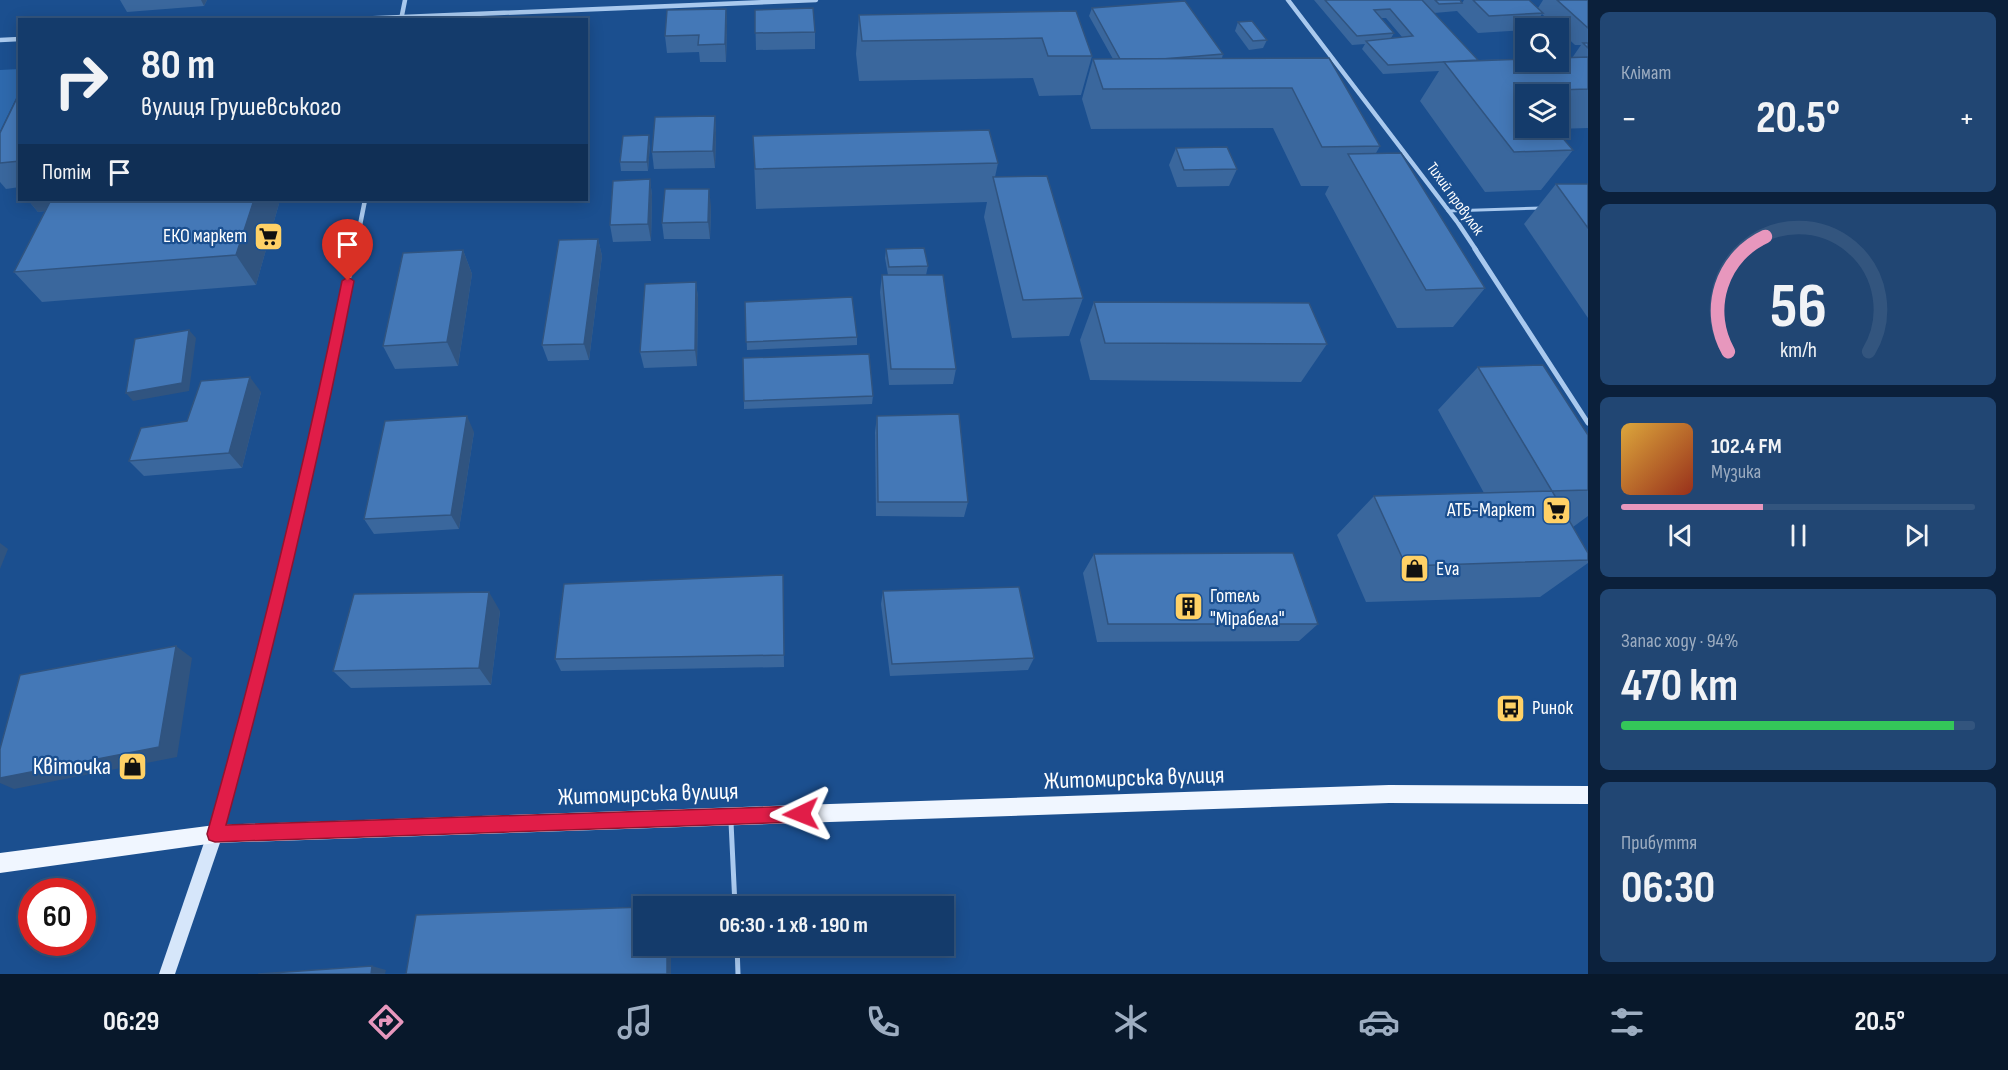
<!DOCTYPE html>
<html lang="uk">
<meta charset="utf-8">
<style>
:root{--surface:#143b6b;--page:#214673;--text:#f1f3f6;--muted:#9dadc1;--line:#33557e;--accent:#e797bd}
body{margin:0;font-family:"Sofia Sans Condensed",sans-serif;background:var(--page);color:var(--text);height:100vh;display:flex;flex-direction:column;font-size:22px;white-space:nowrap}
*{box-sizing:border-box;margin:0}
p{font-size:20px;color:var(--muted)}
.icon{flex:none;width:33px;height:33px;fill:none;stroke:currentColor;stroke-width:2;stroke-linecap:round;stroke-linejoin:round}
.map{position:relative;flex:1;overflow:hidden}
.side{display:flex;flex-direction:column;gap:12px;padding:12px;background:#0b203b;width:420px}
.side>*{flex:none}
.top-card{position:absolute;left:18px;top:18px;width:570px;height:183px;border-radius:0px;box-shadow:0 3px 15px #0003,0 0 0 2px var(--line);background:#143b6b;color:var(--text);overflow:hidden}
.fabs{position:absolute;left:1515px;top:18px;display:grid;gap:12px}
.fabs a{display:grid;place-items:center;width:54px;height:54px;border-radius:0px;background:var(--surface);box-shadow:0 3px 15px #0003,0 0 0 2px var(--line);font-size:30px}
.speed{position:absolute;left:18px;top:878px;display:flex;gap:12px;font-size:30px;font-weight:700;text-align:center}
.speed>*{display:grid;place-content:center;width:78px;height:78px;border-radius:50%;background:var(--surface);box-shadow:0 3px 15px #0003,0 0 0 2px var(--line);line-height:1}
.speed .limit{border:9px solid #d22;background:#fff;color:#111}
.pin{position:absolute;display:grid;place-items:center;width:51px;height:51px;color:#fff;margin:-62px -26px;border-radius:50% 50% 50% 0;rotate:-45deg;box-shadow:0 0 6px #0007}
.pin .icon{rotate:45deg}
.me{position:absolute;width:66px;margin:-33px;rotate:268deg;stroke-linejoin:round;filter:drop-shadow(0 0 4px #0008)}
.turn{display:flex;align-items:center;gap:21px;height:126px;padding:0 24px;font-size:27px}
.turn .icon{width:78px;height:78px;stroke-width:2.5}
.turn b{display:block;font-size:42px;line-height:51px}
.then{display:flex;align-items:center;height:57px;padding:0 24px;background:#0003;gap:12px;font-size:22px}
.big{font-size:45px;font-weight:700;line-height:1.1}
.side .tile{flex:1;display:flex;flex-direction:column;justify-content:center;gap:9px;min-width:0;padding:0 21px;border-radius:9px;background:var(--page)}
.side .dial{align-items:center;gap:0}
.dial svg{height:156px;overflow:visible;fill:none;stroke:var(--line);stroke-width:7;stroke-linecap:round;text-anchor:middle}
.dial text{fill:var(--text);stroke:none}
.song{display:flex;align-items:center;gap:18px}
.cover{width:72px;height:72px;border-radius:9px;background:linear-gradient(135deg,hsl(40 70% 55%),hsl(10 70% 35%))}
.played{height:6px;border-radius:3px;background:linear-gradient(90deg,var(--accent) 40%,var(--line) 40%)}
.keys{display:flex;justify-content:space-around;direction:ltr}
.heat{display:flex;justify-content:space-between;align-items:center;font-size:33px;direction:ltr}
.charge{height:9px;border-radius:4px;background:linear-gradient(90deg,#34c759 94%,var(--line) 0)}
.trip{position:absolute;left:633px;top:896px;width:321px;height:60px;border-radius:0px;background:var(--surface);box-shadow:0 3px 15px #0003,0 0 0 2px var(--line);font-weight:700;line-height:60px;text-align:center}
.dock{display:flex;height:96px;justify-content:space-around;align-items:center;background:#08182b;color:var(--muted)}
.dock .icon{width:42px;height:42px}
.dock .current{color:var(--accent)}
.dock b{font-size:27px;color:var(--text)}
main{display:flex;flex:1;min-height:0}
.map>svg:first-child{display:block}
.green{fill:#2e69ad}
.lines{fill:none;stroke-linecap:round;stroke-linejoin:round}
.service-far1{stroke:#a9c9ee;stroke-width:3}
.service{stroke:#a9c9ee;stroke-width:5}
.minor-far2{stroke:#a9c9ee;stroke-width:4.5}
.minor-far1{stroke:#a9c9ee;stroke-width:5}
.minor{stroke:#a9c9ee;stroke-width:8}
.secondary{fill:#d6e6fa;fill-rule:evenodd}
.primary{fill:#f0f6ff;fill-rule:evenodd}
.wall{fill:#3a679d;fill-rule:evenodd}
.shaded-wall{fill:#305480}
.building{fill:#4478b7;stroke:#305480;stroke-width:1.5}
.route{fill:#e11d48;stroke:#92132f;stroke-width:1.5}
.labels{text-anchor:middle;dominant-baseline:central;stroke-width:4.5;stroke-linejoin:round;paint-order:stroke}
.far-street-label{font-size:16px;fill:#fff;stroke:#1b4f8f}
.poi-label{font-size:20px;fill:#fff;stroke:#1b4f8f;text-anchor:start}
.near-poi-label{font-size:24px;fill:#fff;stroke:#1b4f8f;text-anchor:end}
.near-street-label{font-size:24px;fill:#fff;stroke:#1b4f8f}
</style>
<main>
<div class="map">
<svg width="1588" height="974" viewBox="0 0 1588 974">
<rect width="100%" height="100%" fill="#1b4f8f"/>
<polygon class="green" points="19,69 19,92 0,131 0,70"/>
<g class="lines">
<polyline class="service-far1" points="1448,211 1542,208"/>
<g class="service">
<polyline points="731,822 735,906"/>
<polyline points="737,945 738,974"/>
</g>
<g class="minor-far2">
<polyline points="1288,0 1458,223 1476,250"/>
<polyline points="331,20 816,0"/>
<polyline points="401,20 405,0"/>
<polyline points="0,40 20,39"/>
<polyline points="355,250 365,200"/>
</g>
<g class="minor-far1">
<polyline points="1475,249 1588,423"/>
<polyline points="285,568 355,249"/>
</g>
<polyline class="minor" points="216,830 259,674 286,567"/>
<polygon class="secondary" points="215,826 220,829 223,834 175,974 159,974 207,834 210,829"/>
<polygon class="primary" points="1389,785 1588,786 1588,804 1389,803 215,843 0,873 0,853 215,825"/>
</g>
<g class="wall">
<polygon points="120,0 207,0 204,6 127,12"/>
<path d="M1314,0H1460L1462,3L1464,0H1529L1538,8L1543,0H1588V128L1555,129L1573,150L1541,190L1485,192L1420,101L1439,71L1383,74L1362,49L1365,44L1352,45ZM1457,11L1478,33L1526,30V28H1532L1542,14L1575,45H1581L1572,58L1478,60L1434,13ZM1381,18H1386L1402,37L1391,38L1394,33ZM1526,94H1558V128H1526Z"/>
<polygon points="1092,8 1223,54 1222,58 1329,58 1380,146 1376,153 1485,288 1453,327 1397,328 1325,194 1329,186 1301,186 1273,128 1091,129 1082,99 1093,59 1113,59 1089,16"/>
<polygon points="726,9 727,26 726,62 700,62 699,52 667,53 665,36"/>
<polygon points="755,10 815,32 815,49 756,50"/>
<polygon points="1076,11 1092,56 1081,95 1039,96 1033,78 859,81 856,54 859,15"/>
<polygon points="1238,22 1267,40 1263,48 1249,50 1235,31"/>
<polygon points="20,92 20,187 6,189 0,182 0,133"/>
<polygon points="715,116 716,133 715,168 654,169 652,152"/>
<polygon points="753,136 998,163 995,177 1083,298 1069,336 1012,338 984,217 987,202 756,209"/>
<polygon points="650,144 648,171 621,171 620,162"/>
<polygon points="1176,148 1237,169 1229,186 1177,187 1169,165"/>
<polygon points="650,179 652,196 651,241 613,242 610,225"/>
<polygon points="1556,184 1588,184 1588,318 1524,224"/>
<polygon points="28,200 280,200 256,285 42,302 14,272 45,211 38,212"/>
<polygon points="711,206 710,239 664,239 662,223"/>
<polygon points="598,239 602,256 589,360 548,361 542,345"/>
<polygon points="886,249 928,266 926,275 956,369 953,384 889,385 880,292 882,275 888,275 885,258"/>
<polygon points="463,250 472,274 458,366 395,369 383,346"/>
<polygon points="696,282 698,298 697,366 644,368 640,352"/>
<polygon points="745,302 857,337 857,345 747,350"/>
<polygon points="1094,302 1327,344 1301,382 1090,380 1080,340"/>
<polygon points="1478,367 1588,435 1588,516 1573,527 1588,553 1588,563 1540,597 1366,602 1337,535 1374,496 1484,493 1438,410"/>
<polygon points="261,392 242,468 144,476 129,461"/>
<polygon points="873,396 872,404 744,409 744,401"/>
<polygon points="877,416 968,502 964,517 876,516 875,432"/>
<polygon points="474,432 459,529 374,534 364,519"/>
<polygon points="1094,554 1318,624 1299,641 1097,642 1083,573"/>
<polygon points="783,575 784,667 561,671 555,659"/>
<polygon points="883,591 1034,658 1028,670 890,676 881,604"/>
<polygon points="500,611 491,685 351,688 333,671"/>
</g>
<g class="shaded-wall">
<polygon points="201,0 207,0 204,6"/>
<polygon points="726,9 727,26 726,62 725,44"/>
<polygon points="715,116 716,133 715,168 713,151"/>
<polygon points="649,135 650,144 648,171 647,162"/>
<polygon points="650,179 652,196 651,241 648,224"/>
<polygon points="709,189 711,206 710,239 708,222"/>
<polygon points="28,200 120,200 38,212"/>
<polygon points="254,200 280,200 256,285 236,255"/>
<polygon points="598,239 602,256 589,360 584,344"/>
<polygon points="463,250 472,274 458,366 447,342"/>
<polygon points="696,282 698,298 697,366 695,350"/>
<polygon points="189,330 196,338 189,391 133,401 126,393"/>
<polygon points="250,377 261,392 242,468 229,453"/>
<polygon points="467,416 474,432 459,529 451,515"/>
<polygon points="0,543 8,549 0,569"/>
<polygon points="489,592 500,611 491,685 479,668"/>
<polygon points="176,646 192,658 177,757 14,789 0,783 0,778"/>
<rect x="667" y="945" width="4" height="29"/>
<polygon points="372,966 386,970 385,974 371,974"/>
</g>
<g class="building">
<polygon points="1325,0 1422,0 1478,60 1388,65 1366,41 1413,36 1390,9 1374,10 1394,33 1357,36"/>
<polygon points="1435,0 1460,0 1462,3 1439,4"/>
<polygon points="1473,0 1529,0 1543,13 1489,16"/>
<polygon points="1557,0 1588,0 1588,28"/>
<polygon points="1185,1 1223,54 1162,59 1120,59 1092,8"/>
<polygon points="813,8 815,32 755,33 755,10"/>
<polygon points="726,9 725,44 698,45 699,35 665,36 667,10"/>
<polygon points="1076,11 1092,56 1048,56 1042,38 862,41 859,15"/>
<polygon points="1252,21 1267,40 1253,41 1238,22"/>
<polygon points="1583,43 1588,43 1588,48"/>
<polygon points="1588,57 1588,89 1524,91 1527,94 1526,94 1526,128 1554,128 1573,150 1514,152 1444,62 1526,59 1526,62 1558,62 1558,58"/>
<polygon points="1329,58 1380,146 1322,147 1292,88 1103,89 1093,59"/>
<polygon points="20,92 20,161 0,163 0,133"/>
<polygon points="715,116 713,151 652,152 655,117"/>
<polygon points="989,130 998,163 755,169 753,136"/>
<polygon points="649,135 647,162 620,162 623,136"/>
<polygon points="1227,147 1237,169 1184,170 1176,148"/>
<polygon points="1401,153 1485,288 1426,290 1348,154"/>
<polygon points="1047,176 1083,298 1023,300 993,177"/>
<polygon points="650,179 648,224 610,225 613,181"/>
<polygon points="1556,184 1588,184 1588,228"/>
<polygon points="665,189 709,189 708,222 662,223"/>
<polygon points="51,200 254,200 236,255 14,272"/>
<polygon points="598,239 584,344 542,345 559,240"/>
<polygon points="924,248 928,266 889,267 886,249"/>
<polygon points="463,250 447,342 383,346 403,253"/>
<polygon points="882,275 943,275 956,369 891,369"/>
<polygon points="696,282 695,350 640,352 645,284"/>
<polygon points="852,297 857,337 746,342 745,302"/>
<polygon points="1094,302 1309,303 1327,344 1105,343"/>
<polygon points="189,330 182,383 126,393 135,339"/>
<polygon points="869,354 873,396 744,401 743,358"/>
<polygon points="1543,365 1588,435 1588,490 1552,491 1588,553 1588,560 1406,566 1374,496 1552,491 1478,367"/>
<polygon points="250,377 229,453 129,461 141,428 187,421 201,381"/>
<polygon points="959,414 968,502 878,502 877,416"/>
<polygon points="467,416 451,515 364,519 385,421"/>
<polygon points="1293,553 1318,624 1108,624 1094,554"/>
<polygon points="783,575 784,655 555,659 564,584"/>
<polygon points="1019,587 1034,658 892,664 883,591"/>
<polygon points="489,592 479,668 333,671 354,594"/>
<polygon points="176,646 159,747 0,778 0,749 20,675"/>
<polygon points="644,907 644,945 667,945 667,974 406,974 416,915"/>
<polygon points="372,966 371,974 258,974"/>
</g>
<path class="route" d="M348,277L354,281C318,464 275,645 226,825L801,806L807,808L810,814L807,820L801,822L215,842L209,840L207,834C259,651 304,467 342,281Z"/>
<defs>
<symbol id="supermarket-square" viewBox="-11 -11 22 22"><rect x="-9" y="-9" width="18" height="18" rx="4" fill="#ffd166" stroke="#1b4f8f"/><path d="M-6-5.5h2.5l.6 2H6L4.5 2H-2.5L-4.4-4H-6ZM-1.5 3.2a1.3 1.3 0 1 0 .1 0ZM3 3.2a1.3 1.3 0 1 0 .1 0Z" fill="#111"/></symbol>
<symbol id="shop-square" viewBox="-11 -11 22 22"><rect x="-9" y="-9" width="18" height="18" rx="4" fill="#ffd166" stroke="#1b4f8f"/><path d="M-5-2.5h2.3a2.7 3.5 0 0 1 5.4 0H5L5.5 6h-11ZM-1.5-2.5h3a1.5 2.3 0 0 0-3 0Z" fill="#111"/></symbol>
<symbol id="building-square" viewBox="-11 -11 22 22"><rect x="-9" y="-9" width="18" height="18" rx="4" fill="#ffd166" stroke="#1b4f8f"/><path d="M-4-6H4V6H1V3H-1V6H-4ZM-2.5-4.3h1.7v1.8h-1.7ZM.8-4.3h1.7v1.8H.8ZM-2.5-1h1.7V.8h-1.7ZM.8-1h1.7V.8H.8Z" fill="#111"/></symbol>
<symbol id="bus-square" viewBox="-11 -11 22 22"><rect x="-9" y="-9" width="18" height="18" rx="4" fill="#ffd166" stroke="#1b4f8f"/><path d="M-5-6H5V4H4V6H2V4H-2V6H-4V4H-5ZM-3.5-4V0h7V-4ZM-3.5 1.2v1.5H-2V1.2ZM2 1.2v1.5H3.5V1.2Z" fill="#111"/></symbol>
</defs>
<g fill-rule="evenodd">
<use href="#supermarket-square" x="252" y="220" width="33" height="33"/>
<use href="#supermarket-square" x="1540" y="494" width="33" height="33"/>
<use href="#shop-square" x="1398" y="552" width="33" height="33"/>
<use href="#building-square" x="1172" y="590" width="33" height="33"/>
<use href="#bus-square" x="1494" y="692" width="33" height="33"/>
<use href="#shop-square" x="116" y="750" width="33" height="33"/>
</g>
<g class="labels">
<g class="far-street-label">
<text transform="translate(1455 199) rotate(54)">Тихий провулок</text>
</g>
<g class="poi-label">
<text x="247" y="236" text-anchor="end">ЕКО маркет</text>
<text x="1535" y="510" text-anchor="end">АТБ-Маркет</text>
<text x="1436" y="569">Eva</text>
<text x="1210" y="596">Готель<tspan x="1210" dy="23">"Мірабела"</tspan></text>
<text x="1532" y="708">Ринок</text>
</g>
<g class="near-poi-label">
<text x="111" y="766">Квіточка</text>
</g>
<g class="near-street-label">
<text transform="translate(1134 778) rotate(-2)">Житомирська вулиця</text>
<text transform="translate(648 794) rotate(-2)">Житомирська вулиця</text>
</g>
</g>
</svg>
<div class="fabs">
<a><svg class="icon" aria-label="search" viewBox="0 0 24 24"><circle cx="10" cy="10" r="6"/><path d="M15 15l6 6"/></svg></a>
<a><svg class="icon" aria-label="layers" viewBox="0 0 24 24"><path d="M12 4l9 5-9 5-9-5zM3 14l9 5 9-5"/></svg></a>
</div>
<div class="speed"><div class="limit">60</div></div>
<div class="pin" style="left:348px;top:281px;background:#d93025"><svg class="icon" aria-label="arrive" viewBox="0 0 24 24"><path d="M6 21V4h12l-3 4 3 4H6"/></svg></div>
<svg class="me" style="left:801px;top:814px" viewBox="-20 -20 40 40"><path d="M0-17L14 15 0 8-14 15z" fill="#e11d48" stroke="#fff" stroke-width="4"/></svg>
<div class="trip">06:30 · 1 хв · 190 m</div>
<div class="top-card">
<div class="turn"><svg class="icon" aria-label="right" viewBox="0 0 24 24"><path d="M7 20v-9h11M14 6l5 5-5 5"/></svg><div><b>80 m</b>вулиця Грушевського</div></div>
<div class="then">Потім<svg class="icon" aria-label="arrive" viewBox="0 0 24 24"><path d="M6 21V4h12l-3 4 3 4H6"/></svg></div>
</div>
</div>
<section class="side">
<div class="tile"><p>Клімат</p>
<div class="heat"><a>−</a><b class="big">20.5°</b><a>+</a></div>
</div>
<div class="tile dial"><svg viewBox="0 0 100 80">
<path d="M14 69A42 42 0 1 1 86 69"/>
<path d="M14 69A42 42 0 0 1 33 10" stroke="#e797bd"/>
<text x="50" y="56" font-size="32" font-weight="700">56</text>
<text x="50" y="72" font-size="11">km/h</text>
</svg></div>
<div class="tile">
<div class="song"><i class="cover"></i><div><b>102.4 FM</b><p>Музика</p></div></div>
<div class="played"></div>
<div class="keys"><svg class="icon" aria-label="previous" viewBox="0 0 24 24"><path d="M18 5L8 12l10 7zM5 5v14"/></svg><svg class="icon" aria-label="pause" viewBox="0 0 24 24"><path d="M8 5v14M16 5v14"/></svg><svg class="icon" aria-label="next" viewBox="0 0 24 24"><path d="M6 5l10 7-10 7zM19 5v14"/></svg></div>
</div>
<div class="tile"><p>Запас ходу · 94%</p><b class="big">470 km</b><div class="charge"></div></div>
<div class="tile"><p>Прибуття</p><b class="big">06:30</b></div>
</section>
</main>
<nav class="dock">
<b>06:29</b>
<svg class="icon current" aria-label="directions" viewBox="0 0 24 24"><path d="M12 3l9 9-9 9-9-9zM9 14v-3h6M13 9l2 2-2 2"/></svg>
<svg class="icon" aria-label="music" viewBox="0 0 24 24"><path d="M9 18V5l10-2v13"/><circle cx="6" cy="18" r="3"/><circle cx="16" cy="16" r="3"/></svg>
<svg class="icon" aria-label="phone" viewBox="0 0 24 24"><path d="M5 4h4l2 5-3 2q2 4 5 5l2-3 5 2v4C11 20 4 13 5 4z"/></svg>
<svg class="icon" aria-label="climate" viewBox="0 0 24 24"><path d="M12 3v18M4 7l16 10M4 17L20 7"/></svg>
<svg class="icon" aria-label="car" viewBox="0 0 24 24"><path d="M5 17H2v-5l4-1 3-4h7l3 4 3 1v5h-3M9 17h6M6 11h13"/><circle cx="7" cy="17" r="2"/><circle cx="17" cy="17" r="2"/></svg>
<svg class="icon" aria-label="filters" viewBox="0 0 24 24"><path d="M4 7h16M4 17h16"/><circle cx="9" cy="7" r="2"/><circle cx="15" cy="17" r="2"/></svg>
<b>20.5°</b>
</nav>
